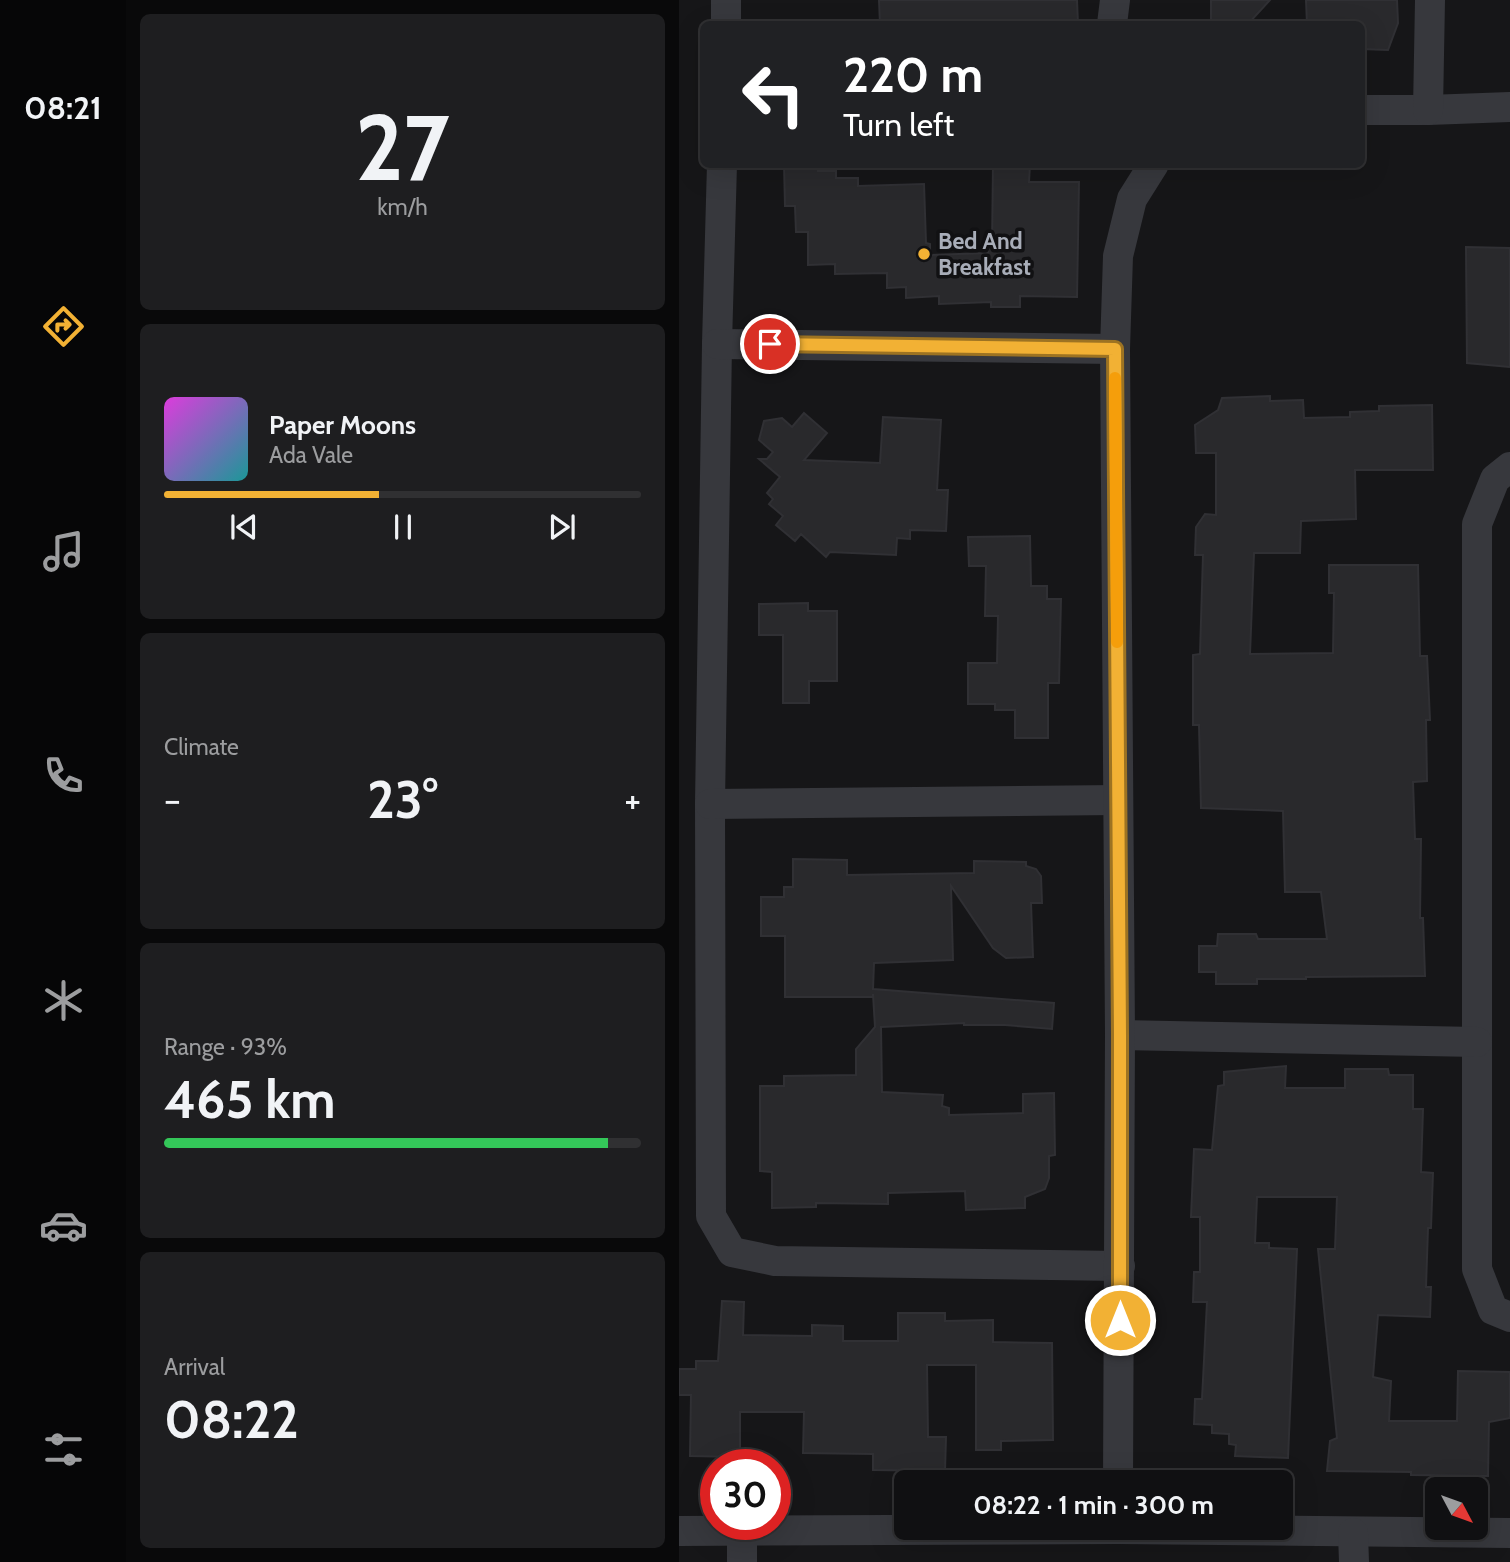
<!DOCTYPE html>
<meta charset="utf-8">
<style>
:root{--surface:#101012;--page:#1e1e20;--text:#f1f3f6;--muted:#9c9d9f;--line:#303032;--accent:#f2b134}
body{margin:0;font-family:Cabin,sans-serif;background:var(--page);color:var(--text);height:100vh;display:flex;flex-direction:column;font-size:26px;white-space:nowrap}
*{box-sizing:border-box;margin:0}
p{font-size:23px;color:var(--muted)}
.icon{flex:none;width:38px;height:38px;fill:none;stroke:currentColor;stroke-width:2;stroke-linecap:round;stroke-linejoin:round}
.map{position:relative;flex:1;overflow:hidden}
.side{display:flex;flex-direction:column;gap:14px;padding:14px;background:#09090a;width:553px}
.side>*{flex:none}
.hud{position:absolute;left:21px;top:21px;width:665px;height:147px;border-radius:10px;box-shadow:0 7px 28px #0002,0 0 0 2px var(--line);background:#202124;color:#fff;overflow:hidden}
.needle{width:46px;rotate:131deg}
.controls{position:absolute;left:746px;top:1477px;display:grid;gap:14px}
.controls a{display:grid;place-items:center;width:63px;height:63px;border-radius:10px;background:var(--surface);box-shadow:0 7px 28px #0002,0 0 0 2px var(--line);font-size:35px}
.speed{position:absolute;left:21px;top:1449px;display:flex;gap:14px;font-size:35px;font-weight:700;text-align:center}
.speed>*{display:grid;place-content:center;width:91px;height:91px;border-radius:50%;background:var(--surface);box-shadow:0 7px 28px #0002,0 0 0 2px var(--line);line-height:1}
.speed .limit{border:10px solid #d22;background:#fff;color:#111}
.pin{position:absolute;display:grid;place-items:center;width:60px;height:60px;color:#fff;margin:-30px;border:4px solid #fff;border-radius:50%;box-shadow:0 2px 7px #0007}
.me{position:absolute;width:77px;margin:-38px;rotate:0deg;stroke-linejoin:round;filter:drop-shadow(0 0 5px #0008)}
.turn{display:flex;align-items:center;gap:24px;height:147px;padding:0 28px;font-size:32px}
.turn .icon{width:91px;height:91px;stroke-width:2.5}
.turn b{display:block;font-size:49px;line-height:60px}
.big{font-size:52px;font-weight:700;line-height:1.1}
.side .widget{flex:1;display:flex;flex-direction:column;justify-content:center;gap:10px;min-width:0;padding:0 24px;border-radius:10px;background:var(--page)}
.side .dial{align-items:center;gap:0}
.dial b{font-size:91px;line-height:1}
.song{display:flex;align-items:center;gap:21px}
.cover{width:84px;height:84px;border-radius:10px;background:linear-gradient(135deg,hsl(300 70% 55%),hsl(180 70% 35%))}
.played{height:7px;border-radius:4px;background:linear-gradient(90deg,var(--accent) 45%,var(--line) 45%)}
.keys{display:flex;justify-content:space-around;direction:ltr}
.heat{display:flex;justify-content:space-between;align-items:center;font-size:38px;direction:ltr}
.charge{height:10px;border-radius:5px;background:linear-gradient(90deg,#34c759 93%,var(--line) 0)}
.trip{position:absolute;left:215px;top:1470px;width:399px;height:70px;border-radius:10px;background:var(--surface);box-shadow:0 7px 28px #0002,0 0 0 2px var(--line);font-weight:700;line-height:70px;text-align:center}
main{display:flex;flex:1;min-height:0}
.tab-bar{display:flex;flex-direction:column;width:126px;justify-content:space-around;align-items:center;background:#060607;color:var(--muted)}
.tab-bar .icon{width:49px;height:49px}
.tab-bar .selected{color:var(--accent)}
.tab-bar b{font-size:32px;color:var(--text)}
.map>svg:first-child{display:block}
.building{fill:#29292c;stroke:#303034;stroke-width:2}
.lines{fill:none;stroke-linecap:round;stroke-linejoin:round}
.minor{stroke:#37383d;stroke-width:30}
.route-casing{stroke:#9d7322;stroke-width:18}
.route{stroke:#f2b134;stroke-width:12}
.slow{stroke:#f59e0b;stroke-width:12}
.poi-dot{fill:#f2b134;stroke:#111113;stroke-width:2.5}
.labels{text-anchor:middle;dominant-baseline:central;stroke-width:7;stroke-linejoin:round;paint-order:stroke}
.poi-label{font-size:23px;font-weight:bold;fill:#a8adb8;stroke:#111113;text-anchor:start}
</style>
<main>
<nav class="tab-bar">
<b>08:21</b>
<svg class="icon selected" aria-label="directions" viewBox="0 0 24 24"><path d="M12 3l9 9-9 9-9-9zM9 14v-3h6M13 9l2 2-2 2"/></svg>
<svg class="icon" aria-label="music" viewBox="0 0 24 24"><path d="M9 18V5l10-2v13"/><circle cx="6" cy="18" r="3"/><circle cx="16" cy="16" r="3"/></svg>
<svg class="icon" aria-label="phone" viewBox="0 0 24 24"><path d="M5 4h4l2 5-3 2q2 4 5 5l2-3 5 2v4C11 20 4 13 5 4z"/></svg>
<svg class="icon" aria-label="climate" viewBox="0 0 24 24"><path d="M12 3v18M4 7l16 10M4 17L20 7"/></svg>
<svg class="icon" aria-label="car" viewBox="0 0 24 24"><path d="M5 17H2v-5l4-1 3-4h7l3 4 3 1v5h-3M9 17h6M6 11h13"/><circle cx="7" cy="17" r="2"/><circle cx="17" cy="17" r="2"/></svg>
<svg class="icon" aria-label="filters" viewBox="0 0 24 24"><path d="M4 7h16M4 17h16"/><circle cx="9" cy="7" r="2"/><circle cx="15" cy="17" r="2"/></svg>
</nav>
<section class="side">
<div class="widget dial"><b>27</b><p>km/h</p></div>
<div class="widget">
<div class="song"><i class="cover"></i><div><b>Paper Moons</b><p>Ada Vale</p></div></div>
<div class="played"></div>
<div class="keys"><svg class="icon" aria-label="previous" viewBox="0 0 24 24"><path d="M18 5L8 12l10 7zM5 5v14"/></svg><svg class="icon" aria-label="pause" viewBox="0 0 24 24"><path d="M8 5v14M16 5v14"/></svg><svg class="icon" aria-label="next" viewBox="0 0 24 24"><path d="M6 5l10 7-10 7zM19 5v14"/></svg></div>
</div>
<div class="widget"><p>Climate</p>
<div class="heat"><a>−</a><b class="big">23°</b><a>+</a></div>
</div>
<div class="widget"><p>Range · 93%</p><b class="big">465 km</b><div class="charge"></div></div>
<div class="widget"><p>Arrival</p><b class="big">08:22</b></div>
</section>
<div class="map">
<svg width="831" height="1562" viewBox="0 0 831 1562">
<rect width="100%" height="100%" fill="#161618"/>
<g class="building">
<polygon points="200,0 398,0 399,24 201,24"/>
<polygon points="532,0 591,0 569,24 532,24"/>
<polygon points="627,0 718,0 719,23 709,50 682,49 682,24 628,24"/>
<polygon points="105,164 139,164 139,171 157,171 157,178 179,178 179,186 245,184 247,243 251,244 251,255 309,253 309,248 313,248 314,164 351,164 350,182 400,182 398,297 341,296 341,307 312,307 312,302 260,304 260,296 227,298 227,287 208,288 208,273 156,274 156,264 129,265 129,232 117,232 116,206 106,206"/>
<polygon points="787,247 831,248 831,367 788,363"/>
<polygon points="591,396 591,401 624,400 625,418 671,417 671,412 700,411 700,406 753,405 754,470 676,470 677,519 622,521 621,553 575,553 571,654 654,653 655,593 650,593 650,565 739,565 741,656 748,656 751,720 747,720 748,781 734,782 736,839 742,839 741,918 744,918 746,976 627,977 627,979 578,979 578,984 537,984 537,972 520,972 520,946 538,946 539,934 577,934 579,939 648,939 642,892 606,892 604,811 522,808 520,725 514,725 514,655 521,654 524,555 516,555 517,527 526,514 537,515 537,453 517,453 516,425 539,410 543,398"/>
<polygon points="125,413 148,433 125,460 201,463 204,417 262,420 258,490 269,490 267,531 231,530 231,539 218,538 217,555 151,552 147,557 122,534 116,541 97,525 104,516 90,504 94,499 88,493 101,477 80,459 88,459 94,452 80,440 85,421 103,418 113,427"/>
<polygon points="351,536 352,586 368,586 368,599 382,599 380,683 369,683 369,738 336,738 336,710 316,710 316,704 289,704 289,663 318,663 319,616 306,616 307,566 290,566 289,537"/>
<polygon points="129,603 129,611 158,611 158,681 130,681 130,703 104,703 104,635 80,635 80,604"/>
<polygon points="114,859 168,860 168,875 295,873 295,861 347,862 347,866 357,869 362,876 363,903 352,903 354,957 327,958 314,948 272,886 274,960 195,963 194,989 375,1003 373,1029 326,1025 285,1025 285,1023 202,1027 203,1092 264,1095 263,1106 270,1108 270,1115 344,1113 344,1094 375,1093 376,1155 370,1156 370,1178 366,1189 346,1197 346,1208 287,1210 286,1191 209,1193 209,1204 137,1203 137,1207 93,1208 93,1172 81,1171 81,1086 105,1086 105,1076 177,1075 177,1049 196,1027 194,994 194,997 106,997 106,936 82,936 82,897 105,897 105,887 114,887"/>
<polygon points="607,1066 606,1088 666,1088 666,1069 709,1069 710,1075 734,1075 734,1109 744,1109 742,1172 754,1173 752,1228 749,1228 747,1287 752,1287 751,1317 699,1315 694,1377 712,1381 710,1421 778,1421 779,1371 831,1372 831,1418 810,1422 809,1476 732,1475 732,1472 648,1471 651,1441 658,1438 639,1249 656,1249 658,1197 578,1197 576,1243 590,1243 590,1248 618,1249 609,1458 556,1456 557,1445 550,1444 550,1434 533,1433 533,1425 515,1424 516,1399 523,1399 528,1302 514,1302 515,1272 521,1272 521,1217 512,1217 515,1149 533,1150 539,1086 545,1085 545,1072"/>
<polygon points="43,1301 65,1302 64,1335 133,1336 133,1325 164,1326 164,1341 219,1341 219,1313 266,1313 266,1321 314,1320 314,1342 373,1343 374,1440 322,1441 322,1450 297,1450 297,1365 248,1365 249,1437 267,1437 266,1471 194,1470 194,1454 124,1453 125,1412 61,1412 61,1457 11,1456 12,1395 0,1395 0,1369 17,1369 17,1361 39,1361"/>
</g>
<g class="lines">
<g class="minor">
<polyline points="47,24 47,0"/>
<polyline points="433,24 436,0"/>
<polyline points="682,110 749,110 831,107"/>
<polyline points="749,110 751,0"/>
<polyline points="43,164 38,344 31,804 32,1216 53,1252 96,1261 441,1266"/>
<polyline points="38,344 436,349"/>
<polyline points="831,467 816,479 798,524 798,1269 814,1310 831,1317"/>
<polyline points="31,804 439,800"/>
<polyline points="441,1035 798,1042"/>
<polyline points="439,1482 441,1035 436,349 439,256 453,199 475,164"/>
<polyline points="0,1531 439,1529 831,1533"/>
<polyline points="674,1533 675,1562"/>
<polyline points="63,1562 63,1530"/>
</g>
</g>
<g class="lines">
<defs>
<polyline id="route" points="91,344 436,349 441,1035 441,1320"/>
</defs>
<use href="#route" class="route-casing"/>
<use href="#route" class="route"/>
<polyline class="slow" points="436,378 438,642"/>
</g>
<circle class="poi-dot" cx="245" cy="254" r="7"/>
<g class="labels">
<g class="poi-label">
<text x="259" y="241">Bed And<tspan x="259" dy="26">Breakfast</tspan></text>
</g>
</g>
</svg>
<div class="controls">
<a><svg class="needle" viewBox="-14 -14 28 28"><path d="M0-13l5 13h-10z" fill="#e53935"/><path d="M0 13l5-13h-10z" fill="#9c9d9f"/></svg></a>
</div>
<div class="speed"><div class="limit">30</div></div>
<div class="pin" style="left:91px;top:344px;background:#d93025"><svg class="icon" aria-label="arrive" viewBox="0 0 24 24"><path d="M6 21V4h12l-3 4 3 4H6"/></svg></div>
<svg class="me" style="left:441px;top:1320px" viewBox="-20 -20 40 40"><circle r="17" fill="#f2b134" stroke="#fff" stroke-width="3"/><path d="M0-11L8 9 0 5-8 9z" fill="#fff"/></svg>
<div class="trip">08:22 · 1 min · 300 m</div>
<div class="hud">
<div class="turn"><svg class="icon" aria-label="left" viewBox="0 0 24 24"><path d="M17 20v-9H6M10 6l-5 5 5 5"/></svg><div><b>220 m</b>Turn left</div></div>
</div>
</div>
</main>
